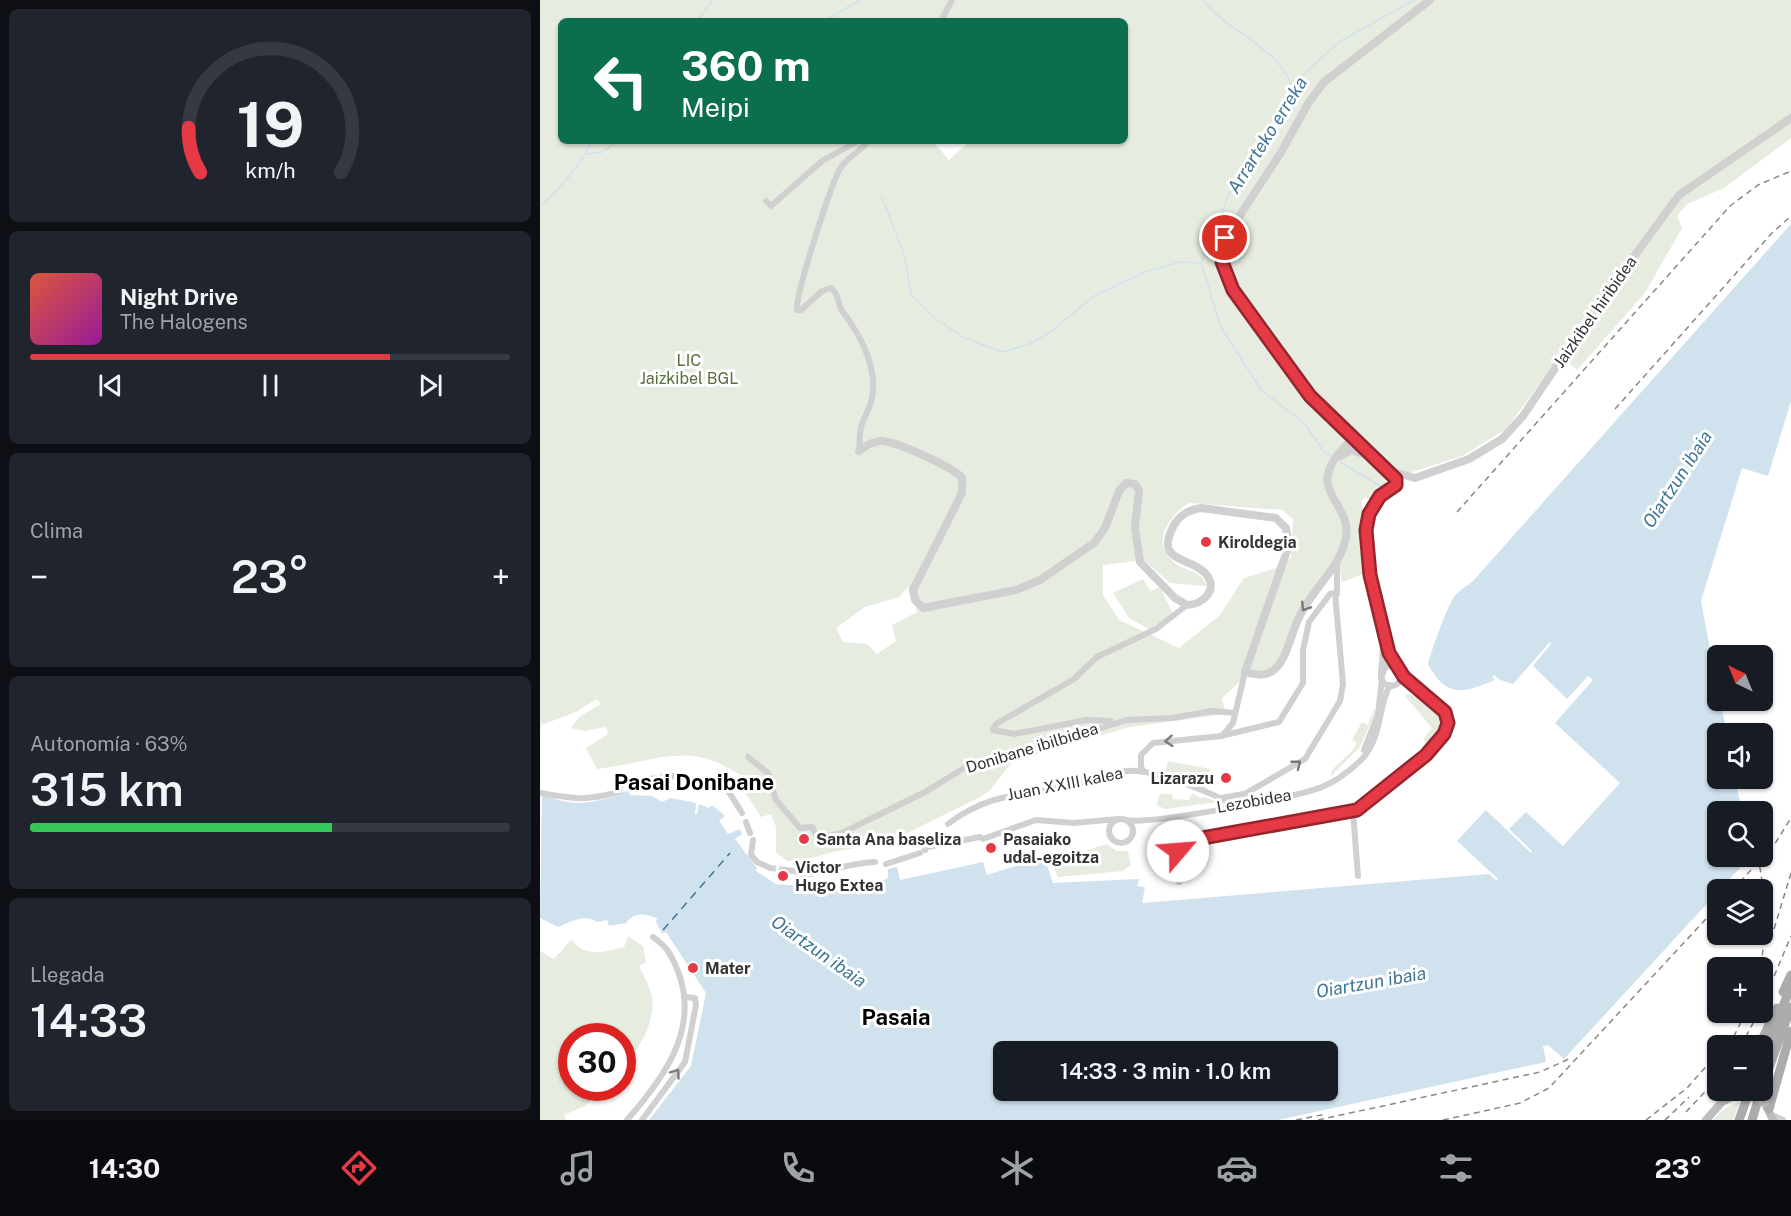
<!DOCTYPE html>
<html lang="es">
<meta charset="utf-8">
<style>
:root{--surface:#171b24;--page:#20242c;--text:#f1f3f6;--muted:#9ea1a6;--line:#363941;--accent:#e63946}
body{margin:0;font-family:"Public Sans",sans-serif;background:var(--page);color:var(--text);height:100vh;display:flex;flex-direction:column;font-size:22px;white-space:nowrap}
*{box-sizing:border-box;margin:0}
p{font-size:20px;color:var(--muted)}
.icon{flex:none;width:33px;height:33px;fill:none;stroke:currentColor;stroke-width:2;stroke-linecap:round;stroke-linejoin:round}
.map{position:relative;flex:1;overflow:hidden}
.panel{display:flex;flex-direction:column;gap:9px;padding:9px;background:#0d0f14;width:540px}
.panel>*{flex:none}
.banner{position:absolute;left:18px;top:18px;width:570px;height:126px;border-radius:9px;box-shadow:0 2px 4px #0004;background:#0b6e4f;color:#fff;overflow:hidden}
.needle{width:39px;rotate:317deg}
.fabs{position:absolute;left:1167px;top:645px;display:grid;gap:12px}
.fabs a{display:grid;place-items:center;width:66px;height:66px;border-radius:9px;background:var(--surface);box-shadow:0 2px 4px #0004;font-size:30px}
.speed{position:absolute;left:18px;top:1023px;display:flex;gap:12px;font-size:30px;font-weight:700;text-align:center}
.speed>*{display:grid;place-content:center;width:78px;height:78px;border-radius:50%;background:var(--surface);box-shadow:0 2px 4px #0004;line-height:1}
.speed .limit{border:9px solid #d22;background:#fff;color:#111}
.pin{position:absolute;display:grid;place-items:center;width:51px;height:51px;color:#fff;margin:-26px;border:3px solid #fff;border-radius:50%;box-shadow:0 2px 6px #0007}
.me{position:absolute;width:66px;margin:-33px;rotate:63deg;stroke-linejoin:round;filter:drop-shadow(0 0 4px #0008)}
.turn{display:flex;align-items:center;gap:21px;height:126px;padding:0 24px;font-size:27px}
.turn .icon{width:78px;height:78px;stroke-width:2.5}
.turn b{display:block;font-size:42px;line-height:51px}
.big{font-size:45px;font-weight:600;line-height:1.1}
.panel .widget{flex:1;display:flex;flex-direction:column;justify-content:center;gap:9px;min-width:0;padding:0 21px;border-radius:9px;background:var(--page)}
.panel .dial{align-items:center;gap:0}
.dial svg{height:156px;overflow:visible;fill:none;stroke:var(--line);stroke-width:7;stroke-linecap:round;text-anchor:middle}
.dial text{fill:var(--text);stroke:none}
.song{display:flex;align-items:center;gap:18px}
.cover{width:72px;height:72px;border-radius:9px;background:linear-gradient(135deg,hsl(10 70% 55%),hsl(300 70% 35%))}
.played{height:6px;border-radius:3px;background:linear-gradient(90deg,var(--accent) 75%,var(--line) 75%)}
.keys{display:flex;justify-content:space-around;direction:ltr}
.heat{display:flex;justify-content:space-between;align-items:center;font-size:33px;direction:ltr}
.charge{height:9px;border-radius:4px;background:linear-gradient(90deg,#34c759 63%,var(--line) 0)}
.trip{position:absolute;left:453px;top:1041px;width:345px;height:60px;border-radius:9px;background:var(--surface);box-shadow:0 2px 4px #0004;font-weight:600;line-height:60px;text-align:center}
.dock{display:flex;height:96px;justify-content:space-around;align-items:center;background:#090b0e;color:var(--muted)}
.dock .icon{width:42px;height:42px}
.dock .on{color:var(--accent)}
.dock b{font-size:27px;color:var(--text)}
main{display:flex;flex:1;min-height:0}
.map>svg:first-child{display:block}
.green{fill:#e6ecdf;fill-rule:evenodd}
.water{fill:#cfe2ee;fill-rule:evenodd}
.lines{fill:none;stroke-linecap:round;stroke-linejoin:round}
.stream{stroke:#cfe2ee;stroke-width:1.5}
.ferry{stroke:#3f7597;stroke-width:1.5;stroke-dasharray:8 6;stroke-linecap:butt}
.minor-tunnel{stroke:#d6d6d6;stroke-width:6;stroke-dasharray:6 3;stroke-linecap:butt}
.minor{stroke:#d0d0d0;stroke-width:6}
.tertiary{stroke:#d0d0d0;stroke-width:8}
.secondary{stroke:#bdbdbd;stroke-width:8}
.primary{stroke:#ababab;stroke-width:9}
.rail{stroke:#888;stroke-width:1.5;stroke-dasharray:6 4.5;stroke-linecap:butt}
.secondary-bridge{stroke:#bdbdbd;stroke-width:8}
.oneway{stroke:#7a7a7a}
.route-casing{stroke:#96252e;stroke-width:15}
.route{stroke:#e63946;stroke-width:10}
.poi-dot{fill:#e63946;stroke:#fff;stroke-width:2}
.labels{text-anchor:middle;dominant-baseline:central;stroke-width:6;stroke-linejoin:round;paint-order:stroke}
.street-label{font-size:16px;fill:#333;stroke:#fff}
.park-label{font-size:16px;fill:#56703f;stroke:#fff}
.poi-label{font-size:16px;font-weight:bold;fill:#333;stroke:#fff;text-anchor:start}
.water-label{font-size:18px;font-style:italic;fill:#3f7597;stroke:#fff}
.district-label{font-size:22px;font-weight:bold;fill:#000;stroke:#fff}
</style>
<main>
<section class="panel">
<div class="widget dial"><svg viewBox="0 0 100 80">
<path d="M14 69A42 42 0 1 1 86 69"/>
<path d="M14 69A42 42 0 0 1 8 46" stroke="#e63946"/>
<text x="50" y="56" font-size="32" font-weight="700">19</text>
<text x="50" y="72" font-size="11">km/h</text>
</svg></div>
<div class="widget">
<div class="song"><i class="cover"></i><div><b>Night Drive</b><p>The Halogens</p></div></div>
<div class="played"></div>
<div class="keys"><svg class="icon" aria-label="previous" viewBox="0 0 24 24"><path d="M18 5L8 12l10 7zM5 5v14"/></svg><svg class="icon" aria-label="pause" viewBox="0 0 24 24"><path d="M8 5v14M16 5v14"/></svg><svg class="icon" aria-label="next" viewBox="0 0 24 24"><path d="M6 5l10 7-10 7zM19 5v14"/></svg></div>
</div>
<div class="widget"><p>Clima</p>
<div class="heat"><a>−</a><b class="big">23°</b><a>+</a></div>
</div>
<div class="widget"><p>Autonomía · 63%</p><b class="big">315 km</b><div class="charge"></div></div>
<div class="widget"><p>Llegada</p><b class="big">14:33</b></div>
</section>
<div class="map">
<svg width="1251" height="1120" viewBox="0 0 1251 1120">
<rect width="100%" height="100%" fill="#fff"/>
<g class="green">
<path d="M0,0H1251V138L1184,188L1147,204L1137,216L1142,228L1105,293L1037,370L1020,356L966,429L922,456L869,473L850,468L812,436L808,451L826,455L847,475L843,488L831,501L825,497L821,501C825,510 825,558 826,573L802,582L798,560L762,610L742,659L728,673H709L682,698L686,714L590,727L473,761L450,790L440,797L347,843L297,851L261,861H248L236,853V827L231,814L221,817L203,789L208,781C151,737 119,762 57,769L46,748L68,734L66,727L45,731L31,728L39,717L61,704L57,699L34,713L1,725L0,737ZM21,21H585V141H430L409,160L393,141H21ZM649,503L742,510L753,519L751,558L736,568L704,578L680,615L639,648L579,620L563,595V565L604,560L630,583L667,586C661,569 648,573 635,563C610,544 628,516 649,503ZM369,586L377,612L352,625L356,641L337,654L327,644L303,642L296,628L325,607L359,597Z"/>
<polygon points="603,579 610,591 620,587 634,616 609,629 589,618 573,593"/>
<polygon points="868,693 887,703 901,717 899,732 887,744 883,739 892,728 865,696"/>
<polygon points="836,710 820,747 791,776 791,771 812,751 824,732 817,743 812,740 822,722 828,725 833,711"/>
<polygon points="628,761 670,769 667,789 625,775"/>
<polygon points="653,793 660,798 665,797 677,802 625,809 616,805 620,794 632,794 633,799 648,800"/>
<polygon points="567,844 576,851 588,851 591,865 583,871 518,877 512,862"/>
<path d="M88,936L103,946L106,962L99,966C103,975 111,988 112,998C115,1024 99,1049 83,1067L82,1036H32V1088H65L45,1106L24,1115L26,1120H0V951L14,959L31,940C47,958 63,952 84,947Z"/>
<polygon points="1200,1102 1193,1120 1173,1120 1185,1108"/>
</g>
<path class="water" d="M1251,224V401L1228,476L1202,468L1161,601L1177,686L1178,700L1180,701L1187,733L1178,734V778L1195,779L1202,811L1178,812V856L1210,857L1024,1059L1008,1045L1003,1046L1006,1062L738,1120H109L151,1066L166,993L126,932L122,933L116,922L117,918C104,914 95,911 86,923L69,926L67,920L57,922C45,913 30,922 18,927L0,918L2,795C38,807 45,804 81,795V792L88,791L90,795L112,796L122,802L131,798L156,803L155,814H157L159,804L169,808L172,805L185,816L179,821L188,834L200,829L202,834L195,839L217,868L216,871L236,884L260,886L261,881H264L266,898L267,889L343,884L344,880L348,878V869L357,867L360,880L443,862L447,875L504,857L513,883L599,879L597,886L605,887L602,903L949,874L957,881L958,879L917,841L946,810L991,853L992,851L969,829L986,812L1023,846L1080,783L1015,723L1053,680L1048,676L1027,699L993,666L1011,644L1010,642L973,684L960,680L954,675L952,677L955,680C923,693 907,699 888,664C892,649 906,609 914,597C919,590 927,586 933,581ZM464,1052H788V1090H464Z"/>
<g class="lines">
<g class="stream">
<path d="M663,0C687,33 749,51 753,94"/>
<polyline points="157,21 173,0"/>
<polyline points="284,21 320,0"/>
<polyline points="47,154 63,152 77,141"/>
<polyline points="342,197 365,257 371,294 396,319 423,337 462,352 490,344 512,331 554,296 607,271 641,262 660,263"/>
<path d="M0,207C20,188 41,166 51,141"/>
<polyline points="791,456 784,452 764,423 721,390 681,327 661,263 694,182 744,110 765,73 799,42 874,0"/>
<polyline points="800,462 842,487"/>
</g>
<polyline class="ferry" points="123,930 190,853"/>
<polyline class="minor-tunnel" points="230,868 245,870"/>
<g class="minor">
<polyline points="401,21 412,0"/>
<polyline points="226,201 231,206 282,161 318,141"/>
<path d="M319,451C320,442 319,432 322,424C325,415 331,407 332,398C338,368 320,335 303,312C297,304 300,295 291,288L282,291L261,310H257C255,295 292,181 301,167C308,157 321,151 328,141"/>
<polyline points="797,594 797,563"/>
<circle cx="851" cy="676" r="10"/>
<polyline points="570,721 547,720 474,734 453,730 456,724 534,679 557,657 616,629 647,605"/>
<polyline points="683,735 693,723 705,672"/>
<polyline points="824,750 838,714 842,679"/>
<polyline points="208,757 228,773 236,800 260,828 272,827 278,838 302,833 385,792 426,767 458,756 503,747 586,720 632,718 672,711 695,713"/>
<polyline points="604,772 601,767 601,755 613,743 681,736 739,722 763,683 763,650 769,622 790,594 795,593 803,684 800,701 765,759 703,795 701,800 706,803"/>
<path d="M0,793C34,799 45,801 79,792L80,784L84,782L133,776L176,783L189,792L202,813"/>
<polyline points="681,798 704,794"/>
<polyline points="813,812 818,876"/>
<circle cx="581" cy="831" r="12"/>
<path d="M587,820C609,825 757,797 782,787C797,781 811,770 823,758C843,734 837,709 850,685"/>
<polyline points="206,822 210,833"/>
<path d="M408,824C452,790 489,796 539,784C558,780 578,769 597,771C621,773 673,793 693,805"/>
<polyline points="213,840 211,855 217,862 230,868"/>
<polyline points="385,850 387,847 440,837 443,839 496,820 534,823 578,819"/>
<polyline points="346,864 380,853"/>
<path d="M245,870L256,871L260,875C286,873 309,863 335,862"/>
<polyline points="639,882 638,851 644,842 817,810 892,750 905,734 907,717 901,708 860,672"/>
<polyline points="1232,1115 1243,1120"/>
<path d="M87,1120C123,1079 159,1031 139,974C133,958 128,947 113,937"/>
<polyline points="102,1120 145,1062 156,1005 155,998 146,997"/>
</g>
<g class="tertiary">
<path d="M319,451C325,446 332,442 340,441C354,440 413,467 422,478V493L373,590L375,600L383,608L476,590L500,580L554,543L565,528L579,491L586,483L595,484L599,490L595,527L600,562L635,598L647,605C663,605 679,589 666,574C651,556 613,564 634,525C641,514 649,510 661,508L736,518L746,528L749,545L705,672C716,675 726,677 735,669C747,658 751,634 758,620C770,590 800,570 806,537C812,505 770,493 796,457C801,451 805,445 812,441"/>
<polyline points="800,456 812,450 826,455"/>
<polyline points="850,471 875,478 929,459 962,439 983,416 1051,315 1139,195 1251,118"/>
<polyline points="854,486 857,481 849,471 770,396 689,285 682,262 685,238 740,154 769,102 784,82 890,0"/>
<polyline points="845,643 858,669"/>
<path d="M842,673C844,656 845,640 842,622C834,581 803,508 857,485"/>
</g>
<g class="secondary">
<polyline points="1225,1104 1233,1120"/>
<polyline points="1166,1120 1182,1102 1197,1094"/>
</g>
<g class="primary">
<polyline points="1243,992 1251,975"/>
<polyline points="1219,1046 1237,1008"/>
<polyline points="1222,1059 1251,986"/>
<polyline points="1222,1087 1251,1007"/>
<polyline points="1191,1096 1196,1090"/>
<polyline points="1229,1109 1251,1031"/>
<polyline points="1199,1120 1210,1090"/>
<polyline points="1212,1120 1221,1090"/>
</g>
<g class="rail">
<polyline points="1075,409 1231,234 1251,216"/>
<polyline points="917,512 1190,206 1218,185 1251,171"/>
<polyline points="1218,856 1227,911 1221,968"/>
<polyline points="1193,890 1236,842 1251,818"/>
<polyline points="1231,939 1251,873"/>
<polyline points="1222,1005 1251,936"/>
<polyline points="1189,1046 1206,1012"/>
<polyline points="1201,1046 1219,1012"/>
<polyline points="1146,1112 1178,1078"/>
<polyline points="756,1120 786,1114"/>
<polyline points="778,1120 1000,1072 1031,1058"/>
<polyline points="903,1120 980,1103 1009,1088 1178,906"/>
<polyline points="1106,1120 1147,1088 1178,1053"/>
<polyline points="1125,1120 1149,1097"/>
</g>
<polyline class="secondary-bridge" points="1203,1093 1213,1095 1225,1103"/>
</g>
<defs><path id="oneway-chevron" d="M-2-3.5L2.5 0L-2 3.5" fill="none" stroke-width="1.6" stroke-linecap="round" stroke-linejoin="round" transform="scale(1.5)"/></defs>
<g class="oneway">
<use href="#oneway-chevron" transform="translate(765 607) rotate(123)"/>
<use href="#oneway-chevron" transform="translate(629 741) rotate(175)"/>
<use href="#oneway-chevron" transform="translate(757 764) rotate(-38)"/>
<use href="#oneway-chevron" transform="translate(136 1073) rotate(-54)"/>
</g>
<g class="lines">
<defs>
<polyline id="route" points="638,851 646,841 817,810 886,755 904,734 908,723 905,712 864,677 849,653 830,575 826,530 829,514 840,496 856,485 856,479 770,396 693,290 682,262 685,238"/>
</defs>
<use href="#route" class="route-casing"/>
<use href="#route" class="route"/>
</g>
<g class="poi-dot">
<circle cx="666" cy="542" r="6"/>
<circle cx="686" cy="778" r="6"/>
<circle cx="264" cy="839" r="6"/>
<circle cx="451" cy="848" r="6"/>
<circle cx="243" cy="876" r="6"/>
<circle cx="153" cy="968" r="6"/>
</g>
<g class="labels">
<g class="street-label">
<text transform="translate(1055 312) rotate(-55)">Jaizkibel hiribidea</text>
<text transform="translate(492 748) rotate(-17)">Donibane ibilbidea</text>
<text transform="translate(525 784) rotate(-11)">Juan XXIII kalea</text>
<text transform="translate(714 801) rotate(-10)">Lezobidea</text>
</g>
<g class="park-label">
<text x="149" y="360">LIC<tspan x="149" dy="18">Jaizkibel BGL</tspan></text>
</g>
<g class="poi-label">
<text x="678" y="542">Kiroldegia</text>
<text x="674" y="778" text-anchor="end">Lizarazu</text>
<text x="276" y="839">Santa Ana baseliza</text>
<text x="463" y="839">Pasaiako<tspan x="463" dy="18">udal-egoitza</tspan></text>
<text x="255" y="867">Victor<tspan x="255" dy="18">Hugo Extea</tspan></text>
<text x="165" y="968">Mater</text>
</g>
<g class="water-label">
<text transform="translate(727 135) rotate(-58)">Arrarteko erreka</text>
<text transform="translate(1137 479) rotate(-57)">Oiartzun ibaia</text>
<text transform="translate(279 951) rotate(35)">Oiartzun ibaia</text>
<text transform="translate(831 982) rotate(-10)">Oiartzun ibaia</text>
</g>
<g class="district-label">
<text x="154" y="782">Pasai Donibane</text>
<text x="356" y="1017">Pasaia</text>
</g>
</g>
</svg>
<div class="fabs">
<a><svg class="needle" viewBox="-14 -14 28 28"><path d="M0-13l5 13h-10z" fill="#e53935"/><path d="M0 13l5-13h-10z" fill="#9ea1a6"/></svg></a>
<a><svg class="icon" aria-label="sound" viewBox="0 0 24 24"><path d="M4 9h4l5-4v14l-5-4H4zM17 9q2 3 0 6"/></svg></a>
<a><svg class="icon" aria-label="search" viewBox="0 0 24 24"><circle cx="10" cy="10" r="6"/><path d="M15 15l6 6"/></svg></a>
<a><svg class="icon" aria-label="layers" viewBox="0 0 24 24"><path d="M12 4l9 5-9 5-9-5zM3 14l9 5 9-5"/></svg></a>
<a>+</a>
<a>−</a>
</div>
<div class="speed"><div class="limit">30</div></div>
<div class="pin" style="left:685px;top:238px;background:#d93025"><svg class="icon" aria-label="arrive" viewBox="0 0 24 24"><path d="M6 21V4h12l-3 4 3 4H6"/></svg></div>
<svg class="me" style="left:638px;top:851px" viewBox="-20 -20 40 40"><circle r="19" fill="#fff"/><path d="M0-13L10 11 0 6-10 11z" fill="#e63946"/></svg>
<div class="trip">14:33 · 3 min · 1.0 km</div>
<div class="banner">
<div class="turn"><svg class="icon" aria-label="left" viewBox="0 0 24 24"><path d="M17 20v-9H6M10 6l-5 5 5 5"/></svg><div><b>360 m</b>Meipi</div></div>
</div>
</div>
</main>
<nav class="dock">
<b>14:30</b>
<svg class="icon on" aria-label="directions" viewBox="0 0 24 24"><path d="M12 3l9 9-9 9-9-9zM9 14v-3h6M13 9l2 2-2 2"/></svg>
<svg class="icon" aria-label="music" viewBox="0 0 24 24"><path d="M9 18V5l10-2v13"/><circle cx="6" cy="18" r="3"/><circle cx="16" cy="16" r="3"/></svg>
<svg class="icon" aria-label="phone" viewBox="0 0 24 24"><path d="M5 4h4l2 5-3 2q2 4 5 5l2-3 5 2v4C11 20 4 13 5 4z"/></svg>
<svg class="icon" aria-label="climate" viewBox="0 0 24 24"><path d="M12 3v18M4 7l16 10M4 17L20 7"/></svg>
<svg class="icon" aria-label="car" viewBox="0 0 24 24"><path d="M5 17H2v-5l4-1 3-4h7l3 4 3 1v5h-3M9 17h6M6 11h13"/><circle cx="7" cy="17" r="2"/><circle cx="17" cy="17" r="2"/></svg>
<svg class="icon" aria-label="filters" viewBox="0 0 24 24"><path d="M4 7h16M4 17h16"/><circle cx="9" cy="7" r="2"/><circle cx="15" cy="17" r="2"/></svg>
<b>23°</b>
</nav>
